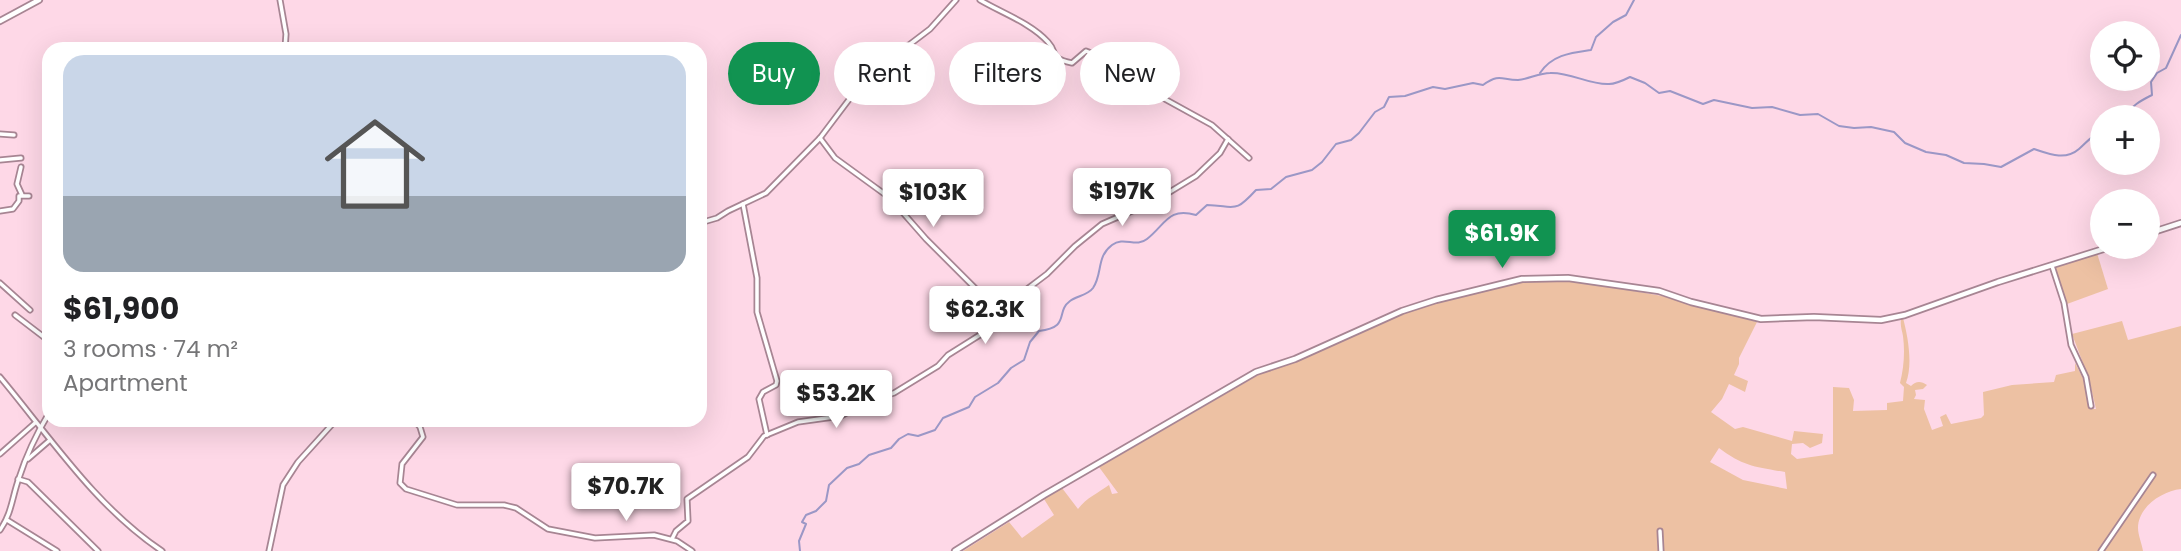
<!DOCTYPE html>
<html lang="en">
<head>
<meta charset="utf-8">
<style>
  :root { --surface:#fff; --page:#f2f2f2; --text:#202124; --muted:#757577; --line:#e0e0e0; --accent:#119351 }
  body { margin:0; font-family:Poppins,sans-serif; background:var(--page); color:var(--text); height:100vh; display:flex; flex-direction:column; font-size:26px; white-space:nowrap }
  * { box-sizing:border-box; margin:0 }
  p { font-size:23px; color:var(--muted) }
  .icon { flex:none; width:38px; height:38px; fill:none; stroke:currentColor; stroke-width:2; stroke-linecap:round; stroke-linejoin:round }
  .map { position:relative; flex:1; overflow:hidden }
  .sheet { position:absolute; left:42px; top:42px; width:665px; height:385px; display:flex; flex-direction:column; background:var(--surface); border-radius:21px; box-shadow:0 7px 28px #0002 }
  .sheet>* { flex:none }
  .banner { position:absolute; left:728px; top:42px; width:665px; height:63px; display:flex; gap:14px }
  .tools { position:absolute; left:2090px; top:21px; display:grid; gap:14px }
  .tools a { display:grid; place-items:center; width:70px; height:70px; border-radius:50%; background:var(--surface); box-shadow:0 7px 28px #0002; font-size:35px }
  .price { position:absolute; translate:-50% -60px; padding:0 16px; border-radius:7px; background:#fff; color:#222; font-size:23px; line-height:46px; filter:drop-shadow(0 2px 4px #0008) }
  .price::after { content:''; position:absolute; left:50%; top:42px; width:21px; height:16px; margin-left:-10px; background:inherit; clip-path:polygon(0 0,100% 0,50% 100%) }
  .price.selected { background:var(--accent); color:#fff }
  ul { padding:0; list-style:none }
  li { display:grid; align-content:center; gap:14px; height:371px; padding:0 21px }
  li+li { border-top:2px solid var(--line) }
  li span { display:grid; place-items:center; height:217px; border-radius:21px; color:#555 }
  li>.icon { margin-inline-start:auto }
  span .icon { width:126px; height:126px; fill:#fffc; stroke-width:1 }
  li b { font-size:30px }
  .pill { padding:0 24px; border-radius:32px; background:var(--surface); box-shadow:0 7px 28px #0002; font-size:24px; line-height:63px }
  .pill.selected { background:var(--accent); color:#fff }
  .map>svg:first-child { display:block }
  .green { fill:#edc1a3; fill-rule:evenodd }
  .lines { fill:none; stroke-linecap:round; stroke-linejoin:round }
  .stream { stroke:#9b97c6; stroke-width:2 }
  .minor-casing { stroke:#a78593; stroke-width:7 }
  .tertiary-casing { stroke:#a78593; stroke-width:8 }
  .minor { stroke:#fff; stroke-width:3.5 }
  .tertiary { stroke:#fff; stroke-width:4.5 }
</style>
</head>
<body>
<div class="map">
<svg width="2181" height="551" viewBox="0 0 2181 551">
  <rect width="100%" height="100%" fill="#fed8e7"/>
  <g class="green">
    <path d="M 2097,253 L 2108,289 L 2067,304 L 2055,268 Z"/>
    <path d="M 1553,280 L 1600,285 L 1662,296 L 1757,322 L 1739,358 L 1739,364 L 1734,375 L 1748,381 L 1745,392 L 1729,384 L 1722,399 L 1711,412 L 1735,429 L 1743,427 L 1792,441 L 1794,431 L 1823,434 L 1822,443 L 1810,448 L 1803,443 L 1792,444 L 1791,454 L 1797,459 L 1833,454 L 1833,387 L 1849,388 L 1854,400 L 1853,411 L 1887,410 L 1887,403 L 1903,401 L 1904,387 L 1900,383 C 1904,368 1905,351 1903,336 C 1902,330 1900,326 1901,319 L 1903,318 C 1908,337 1913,364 1906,383 L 1911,386 C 1916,381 1921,381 1927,385 L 1923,389 L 1915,390 L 1916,395 L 1914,399 L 1925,400 L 1924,409 L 1932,430 L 1943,426 L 1940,417 L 1946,414 L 1951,424 L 1981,418 L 1984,415 L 1983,392 L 2012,385 L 2054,382 L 2056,375 L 2075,371 L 2075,363 L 2084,380 L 2091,409 L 2096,409 L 2089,379 L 2072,334 L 2122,321 L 2128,340 L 2181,326 L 2181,489 C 2162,491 2138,507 2138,528 C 2138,535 2142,544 2143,551 L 1662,551 L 1661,529 L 1657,530 L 1658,551 L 963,551 L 1009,522 L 1022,538 L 1054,515 L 1044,499 L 1062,488 L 1078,509 C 1087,497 1097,494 1109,485 L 1112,494 L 1118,493 L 1099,467 L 1272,367 L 1384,319 L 1437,300 L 1504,284 ZM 1719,448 C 1743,466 1755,467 1785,472 L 1787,489 L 1743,480 L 1710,462 Z"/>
  </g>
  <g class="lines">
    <g class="stream">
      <path d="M 1540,73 C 1552,55 1570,53 1591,50 L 1596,37 L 1613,22 L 1626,15 L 1634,0"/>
      <path d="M 2126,117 C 2130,106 2142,100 2152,95 L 2151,82 L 2157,73 L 2166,68 L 2181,35"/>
      <path d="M 800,551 L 799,541 L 806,524 L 802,522 L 806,515 L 816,511 L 826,501 L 829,485 L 847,468 L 859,464 L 869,455 L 891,448 L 899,439 L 908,434 L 918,436 L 935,430 L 943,418 L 969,407 L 975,397 L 998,383 L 1011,368 L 1024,360 L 1030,342 L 1039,331 C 1071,327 1055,312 1070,301 C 1077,296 1088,295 1093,288 C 1103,273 1096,257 1112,245 C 1124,236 1136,248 1147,239 C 1166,224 1168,207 1196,215 L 1207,205 C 1236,206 1234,214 1256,190 L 1271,189 L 1286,177 L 1312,170 L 1322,162 L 1336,144 L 1351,140 L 1359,133 L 1375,112 L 1384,107 L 1389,97 L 1405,96 L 1433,87 L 1445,89 L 1473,83 L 1483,85 C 1500,73 1501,80 1518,80 C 1529,79 1539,73 1550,73 C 1571,72 1589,85 1609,84 C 1616,84 1624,80 1630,77 L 1645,83 L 1659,93 L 1670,91 L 1703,104 L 1714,100 L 1752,108 L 1772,107 L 1800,115 L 1818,114 L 1839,126 L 1854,128 L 1871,127 L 1894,132 L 1905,143 L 1926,152 L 1946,155 L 1964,163 L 1984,164 L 2001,167 L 2034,149 C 2049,154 2065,161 2079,149 C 2087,142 2091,136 2102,131"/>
    </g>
    <defs>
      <g id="minor">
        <path d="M 280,0 L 286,34 L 285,49"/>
        <path d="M 980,0 C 1002,13 1031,23 1048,42 C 1059,54 1048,58 1072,63 L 1086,51 L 1096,55 L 1143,87 L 1212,125 L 1249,158"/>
        <path d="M 0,134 L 14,135"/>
        <path d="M 820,138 L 835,158 L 890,198 L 926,239 L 999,312"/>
        <path d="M 0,160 L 21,158"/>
        <path d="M 21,167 L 17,184 L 22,195"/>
        <path d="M 743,204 L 757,278 L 757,312 L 777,381 L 776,385 L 763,392 L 759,399 L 767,435"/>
        <path d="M 0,211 L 13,209 L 19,201 L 19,196 L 29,196"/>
        <path d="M 700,223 L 717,218 L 728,211 L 766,193 L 820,138 L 857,89 L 876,70 L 930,29 L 956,0"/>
        <path d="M 2052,266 L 2064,303 L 2071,345 L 2086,377 L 2091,406"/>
        <path d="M 0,283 L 30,310"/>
        <path d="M 15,315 L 49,341"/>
        <path d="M 0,377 C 51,438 95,506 162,551"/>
        <path d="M 414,420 L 420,427 L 423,437 L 402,464 L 400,483 L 406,489 L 457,505 L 504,505 L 516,508 L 548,529 L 595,538 L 654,535 L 677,541 L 692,551"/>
        <path d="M 0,454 L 35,423"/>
        <path d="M 28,459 L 50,440"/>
        <path d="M 18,479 L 28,482 L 98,551"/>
        <path d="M 7,520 L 57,551"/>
        <path d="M 0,530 C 12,513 12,497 19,478 C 26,456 37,433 49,413"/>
        <path d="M 1660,531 L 1661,551"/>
        <path d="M 672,539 L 676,531 L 688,521 L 687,499 L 748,457 L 764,436 L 798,422 L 841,416 L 869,401 L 894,393 L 938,366 L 948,355 L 983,333 L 1010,302 L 1047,274 L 1075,246 L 1102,224 L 1155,201 L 1196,176 L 1220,153 L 1228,139"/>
        <path d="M 269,551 L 283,485 L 298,462 L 336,420"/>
        <path d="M 2101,551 L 2153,475"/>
      </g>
      <g id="tertiary">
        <path d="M 0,21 L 39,0"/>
        <path d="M 2147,234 L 2181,223"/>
        <path d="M 955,551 L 1044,495 L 1256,372 L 1295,359 L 1402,311 L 1436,300 L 1522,279 L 1568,278 L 1659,291 L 1691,302 L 1761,319 L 1814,317 L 1881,320 L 1905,315 L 1998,282 L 2110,247"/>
      </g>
    </defs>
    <use href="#minor" class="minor-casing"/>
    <use href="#tertiary" class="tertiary-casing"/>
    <use href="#minor" class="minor"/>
    <use href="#tertiary" class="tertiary"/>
  </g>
</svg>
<div class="tools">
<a><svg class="icon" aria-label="locate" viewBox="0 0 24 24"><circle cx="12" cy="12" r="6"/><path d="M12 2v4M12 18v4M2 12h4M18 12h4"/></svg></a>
<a>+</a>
<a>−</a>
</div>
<b class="price" style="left:1122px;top:228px">$197K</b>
<b class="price" style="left:933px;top:229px">$103K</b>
<b class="price selected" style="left:1502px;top:270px">$61.9K</b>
<b class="price" style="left:985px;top:346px">$62.3K</b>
<b class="price" style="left:836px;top:430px">$53.2K</b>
<b class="price" style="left:626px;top:523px">$70.7K</b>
<div class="banner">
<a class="pill selected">Buy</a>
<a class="pill">Rent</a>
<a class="pill">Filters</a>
<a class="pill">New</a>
</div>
<section class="sheet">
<ul>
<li><span style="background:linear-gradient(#c9d6e8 65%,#9aa5b1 0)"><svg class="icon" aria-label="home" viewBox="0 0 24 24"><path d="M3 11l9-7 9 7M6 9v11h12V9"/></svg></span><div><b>$61,900</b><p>3 rooms · 74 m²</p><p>Apartment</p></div></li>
</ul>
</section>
</div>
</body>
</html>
